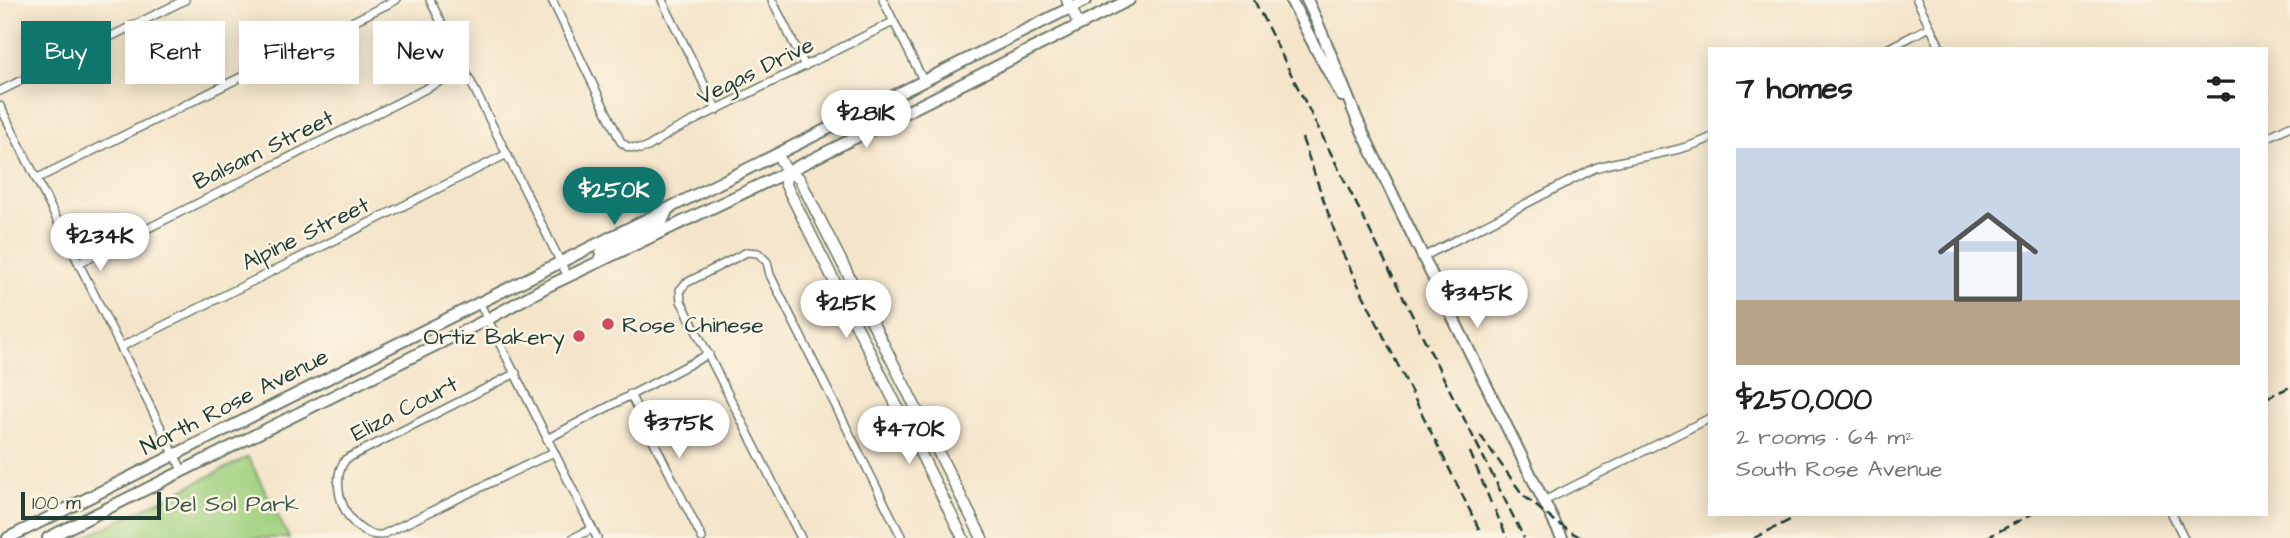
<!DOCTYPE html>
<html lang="en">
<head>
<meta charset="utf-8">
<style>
  :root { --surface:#fff; --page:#f6f6f6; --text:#202124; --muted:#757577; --line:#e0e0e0; --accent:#0f766e }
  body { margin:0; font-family:"Architects Daughter",sans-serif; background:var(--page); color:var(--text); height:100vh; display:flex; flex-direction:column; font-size:26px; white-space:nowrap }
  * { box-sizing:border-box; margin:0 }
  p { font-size:23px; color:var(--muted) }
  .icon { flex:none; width:38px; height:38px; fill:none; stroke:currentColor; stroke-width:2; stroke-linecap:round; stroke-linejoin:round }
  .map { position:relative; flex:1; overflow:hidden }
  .side { position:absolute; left:1708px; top:47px; width:560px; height:469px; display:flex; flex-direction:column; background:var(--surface); border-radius:0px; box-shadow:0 4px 18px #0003 }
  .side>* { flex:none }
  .banner { position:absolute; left:21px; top:21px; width:665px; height:63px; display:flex; gap:14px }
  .scale { position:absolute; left:21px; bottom:18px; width:140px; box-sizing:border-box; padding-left:7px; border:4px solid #1f3d34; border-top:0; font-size:19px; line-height:24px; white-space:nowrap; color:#1f3d34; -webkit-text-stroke:5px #fcf5e5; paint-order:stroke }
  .price { position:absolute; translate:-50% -60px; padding:0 16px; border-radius:24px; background:#fff; color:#222; font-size:23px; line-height:46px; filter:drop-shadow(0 2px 4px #0008) }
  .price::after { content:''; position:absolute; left:50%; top:42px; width:21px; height:16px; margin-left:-10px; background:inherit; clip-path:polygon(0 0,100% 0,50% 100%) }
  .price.on { background:var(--accent); color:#fff }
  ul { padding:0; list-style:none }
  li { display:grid; align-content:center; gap:14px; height:371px; padding:0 28px }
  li+li { border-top:2px solid var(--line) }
  li span { display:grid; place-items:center; height:217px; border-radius:0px; color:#555 }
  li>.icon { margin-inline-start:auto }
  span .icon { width:126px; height:126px; fill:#fffc; stroke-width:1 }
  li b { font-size:30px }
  h2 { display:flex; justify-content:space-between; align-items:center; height:84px; padding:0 28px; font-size:30px }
  .chip { padding:0 24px; border-radius:0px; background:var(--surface); box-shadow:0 4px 18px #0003; font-size:24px; line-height:63px }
  .chip.on { background:var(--accent); color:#fff }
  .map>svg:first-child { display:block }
  .green { fill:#9fd07e; stroke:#5f8659; stroke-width:2 }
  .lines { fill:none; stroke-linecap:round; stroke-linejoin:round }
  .minor-casing { stroke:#6a7868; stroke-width:10 }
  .tertiary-casing { stroke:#6a7868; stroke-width:13 }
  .secondary-casing { stroke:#6a7868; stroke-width:14 }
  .minor { stroke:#fff; stroke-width:7 }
  .tertiary { stroke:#fff; stroke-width:10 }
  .secondary { stroke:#fff; stroke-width:10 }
  .rail { stroke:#1f3d34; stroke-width:2.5; stroke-dasharray:10 5; stroke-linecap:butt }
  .poi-dot { fill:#d1495b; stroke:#fcf5e5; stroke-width:2.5 }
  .labels { text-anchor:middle; stroke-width:5; stroke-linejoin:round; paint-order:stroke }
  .street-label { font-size:23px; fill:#1f3d34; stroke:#fcf5e5 }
  .poi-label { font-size:23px; fill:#1f3d34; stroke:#fcf5e5; text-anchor:start }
  .park-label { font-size:23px; fill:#395a43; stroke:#fcf5e5 }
</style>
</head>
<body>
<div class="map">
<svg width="2290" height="538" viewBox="0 0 2290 538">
  <rect width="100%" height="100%" fill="#fcf5e5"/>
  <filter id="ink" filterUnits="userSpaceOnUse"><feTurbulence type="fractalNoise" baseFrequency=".0143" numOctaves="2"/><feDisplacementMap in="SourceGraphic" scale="14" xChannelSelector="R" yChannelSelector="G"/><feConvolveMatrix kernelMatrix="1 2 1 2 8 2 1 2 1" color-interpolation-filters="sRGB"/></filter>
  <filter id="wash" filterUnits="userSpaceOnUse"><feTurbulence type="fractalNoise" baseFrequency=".00686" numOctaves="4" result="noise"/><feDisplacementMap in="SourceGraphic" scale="28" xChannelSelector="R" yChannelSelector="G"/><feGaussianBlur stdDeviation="1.57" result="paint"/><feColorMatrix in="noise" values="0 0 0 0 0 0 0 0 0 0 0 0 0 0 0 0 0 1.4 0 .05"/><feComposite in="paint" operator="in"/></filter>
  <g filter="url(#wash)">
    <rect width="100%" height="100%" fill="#f4e5ca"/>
    <path class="green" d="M 248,457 L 289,538 L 84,538 Z"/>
  </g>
  <g filter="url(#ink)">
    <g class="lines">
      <defs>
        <g id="minor">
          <path d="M 430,0 L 568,277"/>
          <path d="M 552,0 L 621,142 L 628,147 L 640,149 L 648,147 L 671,132 L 893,22"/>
          <path d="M 662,0 L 717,110"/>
          <path d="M 772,0 L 805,66"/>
          <path d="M 883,0 L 923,80"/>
          <path d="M 1917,0 L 1941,49"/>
          <path d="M 1887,49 L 1930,27"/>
          <path d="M 0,91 L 185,0"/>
          <path d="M 0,106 L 182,470"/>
          <path d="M 2266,138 L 2290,126"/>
          <path d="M 36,179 L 396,0"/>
          <path d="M 1423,257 L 1595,168 C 1633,156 1674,155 1710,138"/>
          <path d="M 79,263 L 465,69"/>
          <path d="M 479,302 L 597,538"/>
          <path d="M 121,347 L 507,154"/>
          <path d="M 516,373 L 346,459 C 326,483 348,538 382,535 L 554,452"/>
          <path d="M 630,394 L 702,538"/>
          <path d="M 547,439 L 709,354"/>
          <path d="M 1544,501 L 1710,418"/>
          <path d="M 2172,514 L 2184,538"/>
          <path d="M 573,538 L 592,529"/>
          <path d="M 801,538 L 681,301 L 680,290 L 686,283 L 747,252 L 758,253 L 767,262 L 770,275 L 902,538"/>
        </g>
        <g id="tertiary">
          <path d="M 1067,0 L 1079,24"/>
          <path d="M 778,155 L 787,172"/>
          <path d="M 787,172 L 799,178 L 982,538"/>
          <path d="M 787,172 L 785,183 L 963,538"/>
        </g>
        <g id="secondary">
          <path d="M 1291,0 L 1316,49 L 1342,96"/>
          <path d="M 1307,0 C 1329,45 1344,92 1365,137 C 1429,271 1496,405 1562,538"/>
          <path d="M 599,262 L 602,251 L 662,222 L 667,211"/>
          <path d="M 8,538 L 1086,0"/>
          <path d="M 48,538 L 488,319 L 546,287 L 787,172 L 1129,0"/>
        </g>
      </defs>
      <use href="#minor" class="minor-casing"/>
      <use href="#tertiary" class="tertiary-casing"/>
      <use href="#secondary" class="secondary-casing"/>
      <use href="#minor" class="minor"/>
      <use href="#tertiary" class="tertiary"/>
      <use href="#secondary" class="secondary"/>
      <g class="rail">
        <path d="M 1254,0 L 1524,538"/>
        <path d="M 1302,138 L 1341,250 L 1481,533"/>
        <path d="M 2266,398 L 2290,387"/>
        <path d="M 1480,435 L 1523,495 L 1554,521 L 1581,538"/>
        <path d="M 1470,452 L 1491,503"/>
        <path d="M 1495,510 L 1507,538"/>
        <path d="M 1754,538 L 1802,514"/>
        <path d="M 1986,538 L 2032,514"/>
      </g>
    </g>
  </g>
  <g class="poi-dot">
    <circle cx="608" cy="324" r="7"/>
    <circle cx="579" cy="336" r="7"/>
  </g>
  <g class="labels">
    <g class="street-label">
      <text transform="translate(755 70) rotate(-26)" y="8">Vegas Drive</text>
      <text transform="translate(263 149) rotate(-26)" y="8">Balsam Street</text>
      <text transform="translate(305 233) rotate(-26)" y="8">Alpine Street</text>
      <text transform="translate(234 401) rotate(-27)" y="8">North Rose Avenue</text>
      <text transform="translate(404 408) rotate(-27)" y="8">Eliza Court</text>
    </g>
    <g class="poi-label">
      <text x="622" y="332">Rose Chinese</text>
      <text x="565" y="344" text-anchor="end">Ortiz Bakery</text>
    </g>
    <g class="park-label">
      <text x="232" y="511">Del Sol Park</text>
    </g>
  </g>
</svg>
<div class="scale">100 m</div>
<b class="price" style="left:866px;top:150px">$281K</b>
<b class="price on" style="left:614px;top:227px">$250K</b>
<b class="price" style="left:100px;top:273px">$234K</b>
<b class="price" style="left:1477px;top:330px">$345K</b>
<b class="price" style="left:846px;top:340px">$215K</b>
<b class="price" style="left:679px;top:460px">$375K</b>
<b class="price" style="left:909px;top:466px">$470K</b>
<div class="banner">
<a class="chip on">Buy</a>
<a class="chip">Rent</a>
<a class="chip">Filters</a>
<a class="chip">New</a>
</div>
<section class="side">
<h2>7 homes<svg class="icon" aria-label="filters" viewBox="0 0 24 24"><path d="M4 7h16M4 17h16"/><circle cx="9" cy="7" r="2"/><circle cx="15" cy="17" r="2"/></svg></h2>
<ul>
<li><span style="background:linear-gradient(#c9d6e8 70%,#b9a48a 0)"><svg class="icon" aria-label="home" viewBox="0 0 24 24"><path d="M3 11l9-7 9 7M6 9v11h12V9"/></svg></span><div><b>$250,000</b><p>2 rooms · 64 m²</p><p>South Rose Avenue</p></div></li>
</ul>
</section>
</div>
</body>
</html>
